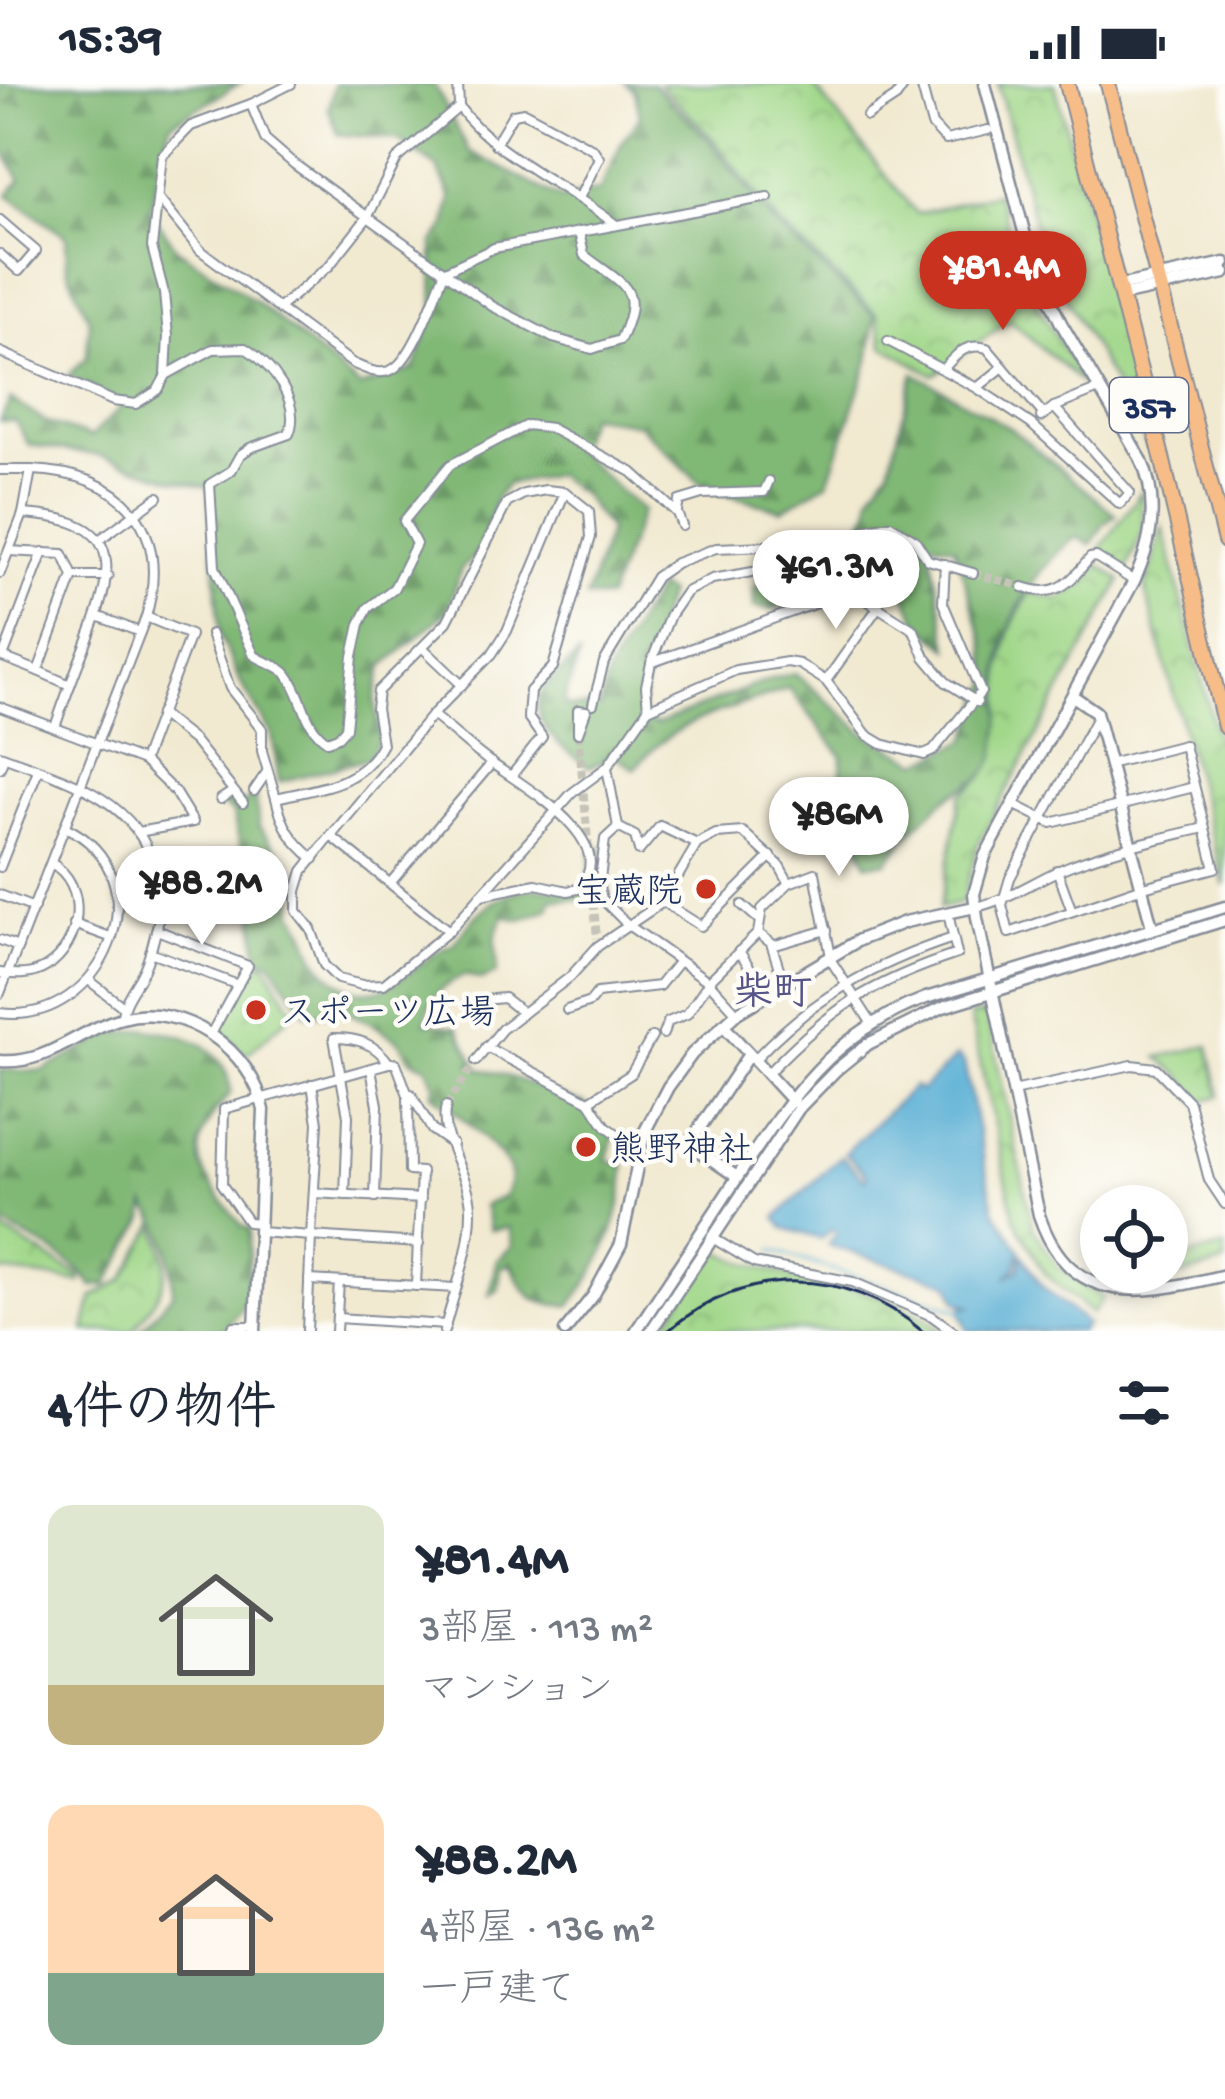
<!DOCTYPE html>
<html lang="ja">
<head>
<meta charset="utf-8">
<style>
  :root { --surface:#fff; --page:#f2f2f3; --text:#1f2937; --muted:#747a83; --accent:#c8321e }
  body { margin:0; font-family:"Gochi Hand","Klee One",sans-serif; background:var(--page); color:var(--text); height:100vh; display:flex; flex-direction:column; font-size:45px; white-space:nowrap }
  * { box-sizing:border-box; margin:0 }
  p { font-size:39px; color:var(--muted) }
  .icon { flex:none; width:66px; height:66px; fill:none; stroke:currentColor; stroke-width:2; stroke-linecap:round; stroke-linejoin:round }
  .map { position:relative; height:1247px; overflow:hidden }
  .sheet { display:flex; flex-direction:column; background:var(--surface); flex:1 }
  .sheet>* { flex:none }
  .fabs { position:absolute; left:1080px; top:1101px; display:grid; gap:24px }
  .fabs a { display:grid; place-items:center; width:108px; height:108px; border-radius:50%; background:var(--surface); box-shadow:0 6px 18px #0003; font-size:60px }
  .price { position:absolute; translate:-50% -102px; padding:0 27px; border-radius:42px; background:#fff; color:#222; font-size:39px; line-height:78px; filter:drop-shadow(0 3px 6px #0008) }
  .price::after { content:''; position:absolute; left:50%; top:72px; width:36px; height:27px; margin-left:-18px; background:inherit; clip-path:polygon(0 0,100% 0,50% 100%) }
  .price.selected { background:var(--accent); color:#fff }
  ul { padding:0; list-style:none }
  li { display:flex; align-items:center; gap:36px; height:300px; padding:0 48px }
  li span { display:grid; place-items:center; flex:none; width:336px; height:240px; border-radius:24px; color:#555 }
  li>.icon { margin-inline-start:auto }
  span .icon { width:144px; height:144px; fill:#fffc; stroke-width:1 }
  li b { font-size:51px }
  h2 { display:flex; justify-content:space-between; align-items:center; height:144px; padding:0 48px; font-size:51px }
  .status { display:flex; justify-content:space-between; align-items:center; height:84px; padding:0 60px; background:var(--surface); direction:ltr }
  .status svg { height:33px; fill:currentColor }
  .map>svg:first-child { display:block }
  .forest { fill:url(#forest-firs); stroke:#4e746a; stroke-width:3 }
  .park { fill:url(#park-crowns); stroke:#5e8374; stroke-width:3 }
  .water { fill:#57aed4; stroke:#396e99; stroke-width:3 }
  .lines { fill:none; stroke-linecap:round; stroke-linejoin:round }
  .stream { stroke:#57aed4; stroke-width:3 }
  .minor-tunnel { stroke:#c6c4b9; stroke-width:8; stroke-dasharray:8 4; stroke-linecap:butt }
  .minor-casing { stroke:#868c97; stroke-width:12 }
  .tertiary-casing { stroke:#868c97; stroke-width:15 }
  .trunk-casing { stroke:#868c97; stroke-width:18 }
  .minor { stroke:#fff; stroke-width:8 }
  .tertiary { stroke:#fff; stroke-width:10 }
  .trunk { stroke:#f7bd88; stroke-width:14 }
  .tram { stroke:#1b2f5e; stroke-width:3 }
  .poi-dot { fill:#c8321e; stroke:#fdfcf7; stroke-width:4.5 }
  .labels { text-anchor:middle; stroke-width:9; stroke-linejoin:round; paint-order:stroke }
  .shield { fill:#fdfcf7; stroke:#5f6c8c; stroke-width:3 }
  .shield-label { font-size:33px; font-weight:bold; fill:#1b2f5e }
  .poi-label { font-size:36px; fill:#1b2f5e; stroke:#fdfcf7; text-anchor:start }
  .neighbourhood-label { font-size:39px; font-weight:bold; fill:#555387; stroke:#fdfcf7 }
</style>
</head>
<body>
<div class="status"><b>15:39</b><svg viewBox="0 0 49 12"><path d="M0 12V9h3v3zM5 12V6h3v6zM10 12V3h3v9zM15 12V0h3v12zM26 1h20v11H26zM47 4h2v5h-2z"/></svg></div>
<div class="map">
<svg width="1225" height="1247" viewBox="0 0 1225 1247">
  <defs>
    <pattern id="forest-firs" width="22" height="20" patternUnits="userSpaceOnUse" patternTransform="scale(3)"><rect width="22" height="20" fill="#80b875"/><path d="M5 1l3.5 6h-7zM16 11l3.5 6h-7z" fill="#689663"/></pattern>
    <pattern id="park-crowns" width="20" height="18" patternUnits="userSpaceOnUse" patternTransform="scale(3)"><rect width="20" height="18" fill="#a0d789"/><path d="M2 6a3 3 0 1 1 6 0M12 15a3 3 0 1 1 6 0" fill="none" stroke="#89b979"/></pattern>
  </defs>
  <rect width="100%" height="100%" fill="#fdfcf7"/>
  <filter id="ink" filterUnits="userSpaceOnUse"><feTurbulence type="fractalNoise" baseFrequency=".00833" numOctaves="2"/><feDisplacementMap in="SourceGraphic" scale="24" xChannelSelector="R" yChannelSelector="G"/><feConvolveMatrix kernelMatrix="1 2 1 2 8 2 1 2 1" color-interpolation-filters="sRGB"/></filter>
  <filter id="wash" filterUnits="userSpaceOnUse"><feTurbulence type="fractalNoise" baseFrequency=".004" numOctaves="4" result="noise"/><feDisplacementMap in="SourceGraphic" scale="48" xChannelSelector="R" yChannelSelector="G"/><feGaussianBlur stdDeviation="2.7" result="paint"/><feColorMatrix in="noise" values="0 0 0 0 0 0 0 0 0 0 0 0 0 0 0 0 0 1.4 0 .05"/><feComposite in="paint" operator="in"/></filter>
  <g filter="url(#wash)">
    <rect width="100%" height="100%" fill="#f1e9d0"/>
    <g class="forest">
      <path d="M 0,0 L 239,0 L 170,40 L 150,126 L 176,164 L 255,217 L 360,303 L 414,285 L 434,229 L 433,160 L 446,142 L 451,114 L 438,84 L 398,55 L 338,50 L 329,25 L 334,0 L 434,0 L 469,67 L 561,115 L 600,106 L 622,58 L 640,32 L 635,7 L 626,0 L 653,0 L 710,57 L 775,140 L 875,232 L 869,277 L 828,398 L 782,426 L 705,404 L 638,340 L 589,331 L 575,366 L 642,427 L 608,514 L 586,514 L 609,446 L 582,411 L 556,391 L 507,400 L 496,414 L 480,467 L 461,485 L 447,528 L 383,582 L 375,616 L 380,655 L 368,675 L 279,698 L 272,651 L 239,596 L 220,551 L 209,403 L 172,395 L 102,372 L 29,361 L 15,337 L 0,337 L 11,315 L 47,339 L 91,353 L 124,320 L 68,292 L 87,273 L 89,235 L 67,184 L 66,152 L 8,111 L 21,96 L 0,61 Z"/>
      <path d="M 914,289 L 1011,345 L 1116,431 L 1104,440 L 1091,461 L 1076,453 C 1037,483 1004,535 1000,586 C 998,615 1006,651 993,678 C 981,701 960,702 943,717 C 922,736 903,754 887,778 L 867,780 L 857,754 L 826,750 L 841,703 L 842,672 L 789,604 C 729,628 676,631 635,685 L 616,672 L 589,683 C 566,668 522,636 544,605 C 554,592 569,581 580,570 L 564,616 L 566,623 L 600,623 L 609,586 L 657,504 L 668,510 L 648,570 L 642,632 L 655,641 L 771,595 L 795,589 L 867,651 L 920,678 L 967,656 L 990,598 L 984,557 L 954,462 L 929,458 L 949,564 L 918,538 L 905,509 L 864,487 L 774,526 L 754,523 L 754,503 L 843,473 L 869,427 L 871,410 L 889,385 Z"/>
      <path d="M 255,709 L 259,743 L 287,778 L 294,797 L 293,827 C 306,843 308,860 318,877 C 324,889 334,896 346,902 C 387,925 418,871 454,861 C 470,834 495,810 527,805 C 563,799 593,829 591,768 L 601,763 L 599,807 L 586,815 L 552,815 L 549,825 L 519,836 L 504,832 C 486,866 502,863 496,890 L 480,896 L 466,891 C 440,901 431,912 425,938 L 457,944 L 479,985 C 517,992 548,1009 585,1020 L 599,1042 L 614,1052 L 607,1077 L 625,1082 C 623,1134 603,1181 571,1221 C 534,1223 526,1212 510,1180 L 501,1183 L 498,1206 L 490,1211 L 496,1178 L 512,1162 L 509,1144 L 490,1146 L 484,1121 L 504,1113 C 508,1105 512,1094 509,1085 C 502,1067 449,1022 432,1010 L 435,1000 L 426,982 L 412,976 L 398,956 L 368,937 L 346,928 L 307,930 L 270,877 L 258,874 L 253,819 L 265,808 L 265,794 C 241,781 238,753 233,728 L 221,720 L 231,714 L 243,721 Z"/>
      <path d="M 146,945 C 186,950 225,960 231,1008 C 177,1070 200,1088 243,1143 L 250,1144 L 247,1216 L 224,1247 L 140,1247 L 173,1209 C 172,1173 167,1149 146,1120 L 145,1135 L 107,1201 L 92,1202 C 79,1183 52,1166 31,1155 C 17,1147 8,1147 0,1133 L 0,986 L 42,987 L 111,950 Z"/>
    </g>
    <g class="park">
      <path d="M 659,0 L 812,0 L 917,130 L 996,109 L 1031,209 L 1085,302 L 1010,236 L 934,291 L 883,262 L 877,230 L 778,138 L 713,55 Z"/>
      <path d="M 998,0 L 1055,0 L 1149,364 L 1049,183 L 1038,153 Z"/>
      <path d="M 1141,408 L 1143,446 L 1127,485 L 1099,467 Z"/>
      <path d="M 1163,443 L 1225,686 L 1225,802 L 1145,505 Z"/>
      <path d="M 1099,481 L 1121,496 L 978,760 L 962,819 L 940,824 L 961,711 L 983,693 L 995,674 L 1001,630 L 1001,585 L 1009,548 L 1029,509 L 1059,515 L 1080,502 Z"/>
      <path d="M 265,879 L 294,928 L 246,971 L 220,945 L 253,881 Z"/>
      <path d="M 987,929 L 1033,1143 L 1058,1183 L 1103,1214 L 1092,1230 L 1046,1191 L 1015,1136 L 970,932 Z"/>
      <path d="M 1209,962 L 1220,1012 L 1198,1018 L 1182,993 L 1158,973 Z"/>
      <path d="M 0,1140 L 6,1148 L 79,1192 L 80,1198 L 0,1187 Z"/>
      <path d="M 155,1141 C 176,1193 164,1203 133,1247 L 85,1247 L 93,1213 L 123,1196 Z"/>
      <path d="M 1225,1163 L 1225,1179 C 1185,1191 1147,1205 1105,1194 L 1129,1188 L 1167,1188 L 1167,1178 Z"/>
      <path d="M 719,1167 C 789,1205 876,1191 943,1247 L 662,1247 L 711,1170 Z"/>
    </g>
    <path class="water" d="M 957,972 L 964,979 L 994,1125 L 1020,1166 L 1016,1183 L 1005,1194 L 1020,1185 L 1022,1170 L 1043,1203 L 1087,1240 L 1081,1247 L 968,1247 L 961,1229 L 963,1222 L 973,1223 L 957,1217 L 950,1199 L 828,1161 L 837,1149 L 833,1145 L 821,1155 L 784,1144 L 776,1134 L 841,1072 L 864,1095 L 867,1091 L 845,1069 L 914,1002 L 920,1007 Z"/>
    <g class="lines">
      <path class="stream" d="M 772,1166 L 965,1228"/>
    </g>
  </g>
  <g filter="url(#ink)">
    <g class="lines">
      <g class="minor-tunnel">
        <path d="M 973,489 L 1023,503"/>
        <path d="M 578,649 L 589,767"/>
        <path d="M 590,782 L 597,854"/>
        <path d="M 446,1022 L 476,977"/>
      </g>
      <defs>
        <g id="minor">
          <path d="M 458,0 L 459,22"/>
          <path d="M 921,0 L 932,41 L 946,56 L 988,46"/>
          <path d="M 251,20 L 265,55 L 294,80 L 492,222 L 553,254 L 592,265 L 620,256 C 645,203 624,202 584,171 L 579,148"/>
          <path d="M 867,32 L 896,13 L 905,0"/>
          <path d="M 495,60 L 513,30 L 524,28 L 593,65 L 599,74 L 580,112"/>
          <path d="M 158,114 L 200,166 L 352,279 C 364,284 376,291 389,287 C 412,280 435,210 445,187 L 494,164 L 768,113"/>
          <path d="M 0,136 L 36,167 L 19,187 L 0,170"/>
          <path d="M 279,224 L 329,182 L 367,134 L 397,75 L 459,23 C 494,71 567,102 616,141"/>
          <path d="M 888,257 L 977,304 L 1031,340 L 1120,420 L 1130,409 L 1054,323"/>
          <path d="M 0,268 L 113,317 L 136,320 L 158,306 L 166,291 L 168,252 L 164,209 L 152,163 L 162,72 L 191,42 L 251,20 L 291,0"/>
          <path d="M 943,285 C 957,270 966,258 987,264 L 1044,331"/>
          <path d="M 166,291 L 213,265 L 245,264 C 271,280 302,318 289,350 L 250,364 L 240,371 L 231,387 L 210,400 L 215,483 L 254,571 C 264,579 280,581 287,590 C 304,611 303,642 327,657 L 338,653 L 346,644 L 353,572 L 360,540 L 368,524 L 394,504 L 416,460 L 404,437 L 450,381 L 527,341 L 550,344 L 632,388 L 677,429 L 682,442"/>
          <path d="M 977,304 L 1003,283"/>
          <path d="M 1041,333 L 1054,323 L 1099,305"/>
          <path d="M 0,386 L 31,386 L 23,430 L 0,489"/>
          <path d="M 677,427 L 679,417 L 702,410 L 764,408 L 769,397"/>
          <path d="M 23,430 C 121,436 118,477 88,555 C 76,585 65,614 55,643"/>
          <path d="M 99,456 L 158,413"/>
          <path d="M 73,492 L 108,492"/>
          <path d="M 1023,503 C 1057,515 1069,499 1090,474 L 1096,473 L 1134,497"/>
          <path d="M 97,532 L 140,548"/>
          <path d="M 211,550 L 230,604 L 262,645 L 262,667 L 276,714"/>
          <path d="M 423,564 L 462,601"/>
          <path d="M 0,572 L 38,587 L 73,492 L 63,470 L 9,467"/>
          <path d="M 3,573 L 43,468"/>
          <path d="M 653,578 L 836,512 L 857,510 L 914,546 L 925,573 L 946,598 L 977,618"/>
          <path d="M 38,587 L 70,601"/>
          <path d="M 826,597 L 879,522"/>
          <path d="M 593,620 L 604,578 L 656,493 L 676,479 L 716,464 L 767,462 L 768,484"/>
          <path d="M 0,623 L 143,677"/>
          <path d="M 648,625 L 646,602 L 651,579 L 670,531 L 686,508 L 712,495 L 816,477 L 868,445 L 890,441 L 915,456 L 928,476 L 973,489"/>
          <path d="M 578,626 L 586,627 L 578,649 Z"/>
          <path d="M 160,630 L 194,657 L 243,719"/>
          <path d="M 432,631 C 452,646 470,664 490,678 C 523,702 624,758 578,805 L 568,807 L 536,800 L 481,811"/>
          <path d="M 1096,635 L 1010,794 L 1002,821 L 1009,849 L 1140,804 L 1215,784 L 1184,661 L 1109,680"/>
          <path d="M 0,671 C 61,694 134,712 154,782 C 160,803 162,826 156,847 C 153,859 150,872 145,883 C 138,901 122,916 122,934"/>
          <path d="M 0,684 L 4,673"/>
          <path d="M 607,684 L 618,743 L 605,755 L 599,803 L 602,815 L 628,841 L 708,897 L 737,929"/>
          <path d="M 254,707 L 267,688"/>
          <path d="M 221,715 L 232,708"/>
          <path d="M 1013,720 L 1051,739 L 1194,703"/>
          <path d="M 618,743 L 635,752 L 639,767 L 660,742 L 697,760"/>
          <path d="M 138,748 L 193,738 L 174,707 L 143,677 L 190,551 L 146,533"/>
          <path d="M 331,752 L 449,847 L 572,709 L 607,683 L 648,625 L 736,586 L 787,578 L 799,580 L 826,597 L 867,651 L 882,660 L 924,671 L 933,667 L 981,608 L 943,519 L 945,480"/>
          <path d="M 314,775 C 292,757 282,742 276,714 C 317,704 361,702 382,660 L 376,625 L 378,607 L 447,538 L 507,419 L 524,410 L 546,406 L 565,408 L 589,427 L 591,453 L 553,583 L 530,607 L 528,633 L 542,653 L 512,691"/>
          <path d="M 0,783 L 38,686"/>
          <path d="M 1057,786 L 1072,827"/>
          <path d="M 392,797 L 492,679"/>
          <path d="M 118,809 L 159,803"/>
          <path d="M 0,811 L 34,824"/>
          <path d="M 663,818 L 701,842 L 771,772"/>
          <path d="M 742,821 L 758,835"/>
          <path d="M 976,823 C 1011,815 1036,795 1069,782 C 1112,765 1159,755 1204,744"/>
          <path d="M 74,840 L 110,853"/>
          <path d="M 157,846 L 248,882 L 211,950"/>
          <path d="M 449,847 L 384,900 L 362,901 L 338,895 L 324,881 L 311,845 L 297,827 L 297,807 L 303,787 L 331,752 L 432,631 L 492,570 L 507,547 L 565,408"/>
          <path d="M 758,849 L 771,859 L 784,900"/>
          <path d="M 0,856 L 18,863"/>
          <path d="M 772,862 L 827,846"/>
          <path d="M 739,867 L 768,911"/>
          <path d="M 150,868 L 238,901"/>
          <path d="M 0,889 C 16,891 32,892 46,883 C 83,860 89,800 51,779"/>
          <path d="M 90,897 L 122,922"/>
          <path d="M 0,909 L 146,533 C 172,442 121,389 31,386"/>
          <path d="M 472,917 L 504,914 L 523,929"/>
          <path d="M 567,926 L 590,918 L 597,909 L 659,902 L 679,877"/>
          <path d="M 0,929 C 104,943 167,791 65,743"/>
          <path d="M 663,950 L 668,938 L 687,930 L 710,896 L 758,849 L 762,825 L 789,799 L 815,789 L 832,878 L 872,940"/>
          <path d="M 486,963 L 589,1017 L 606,1042 L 617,1050 L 642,1055"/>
          <path d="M 754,976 C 811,915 874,880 953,854"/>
          <path d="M 476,977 L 502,945 L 570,893 L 598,862 L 663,818 L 697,760 L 716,750 L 743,748 L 779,781 L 789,799"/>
          <path d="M 371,985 L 378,1021 L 375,1113"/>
          <path d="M 767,990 C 829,925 872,898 957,870 L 948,829"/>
          <path d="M 1013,1007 L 1132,981 L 1156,984 L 1189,1018 L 1209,1096 L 1225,1120"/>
          <path d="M 408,1011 L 409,1087 L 421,1088 L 416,1202"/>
          <path d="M 589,1017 L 631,990 L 652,953"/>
          <path d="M 314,1109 L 421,1115"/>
          <path d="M 345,1111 L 348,1032 L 334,954 C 357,954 375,959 389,979 L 396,979 L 408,1011 L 411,1010 L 432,1046 L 452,1060"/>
          <path d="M 259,1139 L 248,1138 L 222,1101 L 224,1025 L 389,979"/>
          <path d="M 260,1148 L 311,1152 L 318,1039 L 312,1000"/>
          <path d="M 711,1153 L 754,1179 L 853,1198 L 932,1232 L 953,1247"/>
          <path d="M 309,1196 L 456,1204"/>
          <path d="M 337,1234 L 446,1241"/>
          <path d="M 231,1247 L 234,1242 L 255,1242"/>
          <path d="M 307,1247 L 311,1152 L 419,1159"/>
          <path d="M 336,1247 L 339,1198"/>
          <path d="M 444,1247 C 454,1208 472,1164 471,1124 C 470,1090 437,1053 446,1022"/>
        </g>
        <g id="tertiary">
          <path d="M 985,0 L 1032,178 L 1061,239 L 1141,375 C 1159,416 1153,457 1134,497 L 985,772 L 974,810 L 977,834 L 1039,1131 C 1071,1227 1147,1210 1225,1191"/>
          <path d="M 1118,202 L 1225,179"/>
          <path d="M 1121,212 L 1225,189"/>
          <path d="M 1073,612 L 1096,628 L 1152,843"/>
          <path d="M 723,941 L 793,1018"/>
          <path d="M 0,977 C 49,981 77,946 122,934 C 183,917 252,966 264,1026 L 255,1247"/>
          <path d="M 737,1093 L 689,1060 L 749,970"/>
          <path d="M 565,1247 L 593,1212 L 621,1160 L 644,1049 L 668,1003 L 692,970 L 737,929 L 859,856 L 905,838 L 975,823"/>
          <path d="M 636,1247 C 670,1196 703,1145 737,1094 C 790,1014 833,948 926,914 L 1225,823"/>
          <path d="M 651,1247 L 799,1024 L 836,986 L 868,960 L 943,923 L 1225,836"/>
        </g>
        <g id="trunk">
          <path d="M 1067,0 L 1162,373 L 1225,643"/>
          <path d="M 1108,0 L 1225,457"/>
        </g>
      </defs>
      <use href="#minor" class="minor-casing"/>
      <use href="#tertiary" class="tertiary-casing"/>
      <use href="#trunk" class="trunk-casing"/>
      <use href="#minor" class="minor"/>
      <use href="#tertiary" class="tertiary"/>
      <use href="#trunk" class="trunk"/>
      <path class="tram" d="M 668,1247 C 743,1181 847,1182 922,1247"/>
    </g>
  </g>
  <g class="poi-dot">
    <circle cx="706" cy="805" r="12"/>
    <circle cx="256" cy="926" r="12"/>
    <circle cx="586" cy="1063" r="12"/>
  </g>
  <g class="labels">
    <rect class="shield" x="1110" y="294" width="78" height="54" rx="9"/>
    <g class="shield-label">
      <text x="1149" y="333">357</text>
    </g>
    <g class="poi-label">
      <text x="682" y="818" text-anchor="end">宝蔵院</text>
      <text x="280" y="939">スポーツ広場</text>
      <text x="610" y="1076">熊野神社</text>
    </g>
    <g class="neighbourhood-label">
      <text x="773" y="919">柴町</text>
    </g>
  </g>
</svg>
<div class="fabs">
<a><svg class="icon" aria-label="locate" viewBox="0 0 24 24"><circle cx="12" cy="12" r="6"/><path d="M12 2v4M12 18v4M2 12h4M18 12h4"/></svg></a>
</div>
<b class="price selected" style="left:1003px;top:249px">¥81.4M</b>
<b class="price" style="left:836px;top:548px">¥61.3M</b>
<b class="price" style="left:839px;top:795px">¥86M</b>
<b class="price" style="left:202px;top:864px">¥88.2M</b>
</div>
<section class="sheet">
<h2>4件の物件<svg class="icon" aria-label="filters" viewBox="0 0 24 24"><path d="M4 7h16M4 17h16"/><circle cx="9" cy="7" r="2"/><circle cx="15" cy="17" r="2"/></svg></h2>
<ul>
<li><span style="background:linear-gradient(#dfe7d0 75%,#c2b280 0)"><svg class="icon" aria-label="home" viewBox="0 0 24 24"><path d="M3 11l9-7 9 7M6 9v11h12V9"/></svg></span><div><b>¥81.4M</b><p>3部屋 · 113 m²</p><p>マンション</p></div></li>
<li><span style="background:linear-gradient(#ffd9b3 70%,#7fa58c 0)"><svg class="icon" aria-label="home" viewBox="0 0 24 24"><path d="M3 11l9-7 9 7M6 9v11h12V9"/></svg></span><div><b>¥88.2M</b><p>4部屋 · 136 m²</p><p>一戸建て</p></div></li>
</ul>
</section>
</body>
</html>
